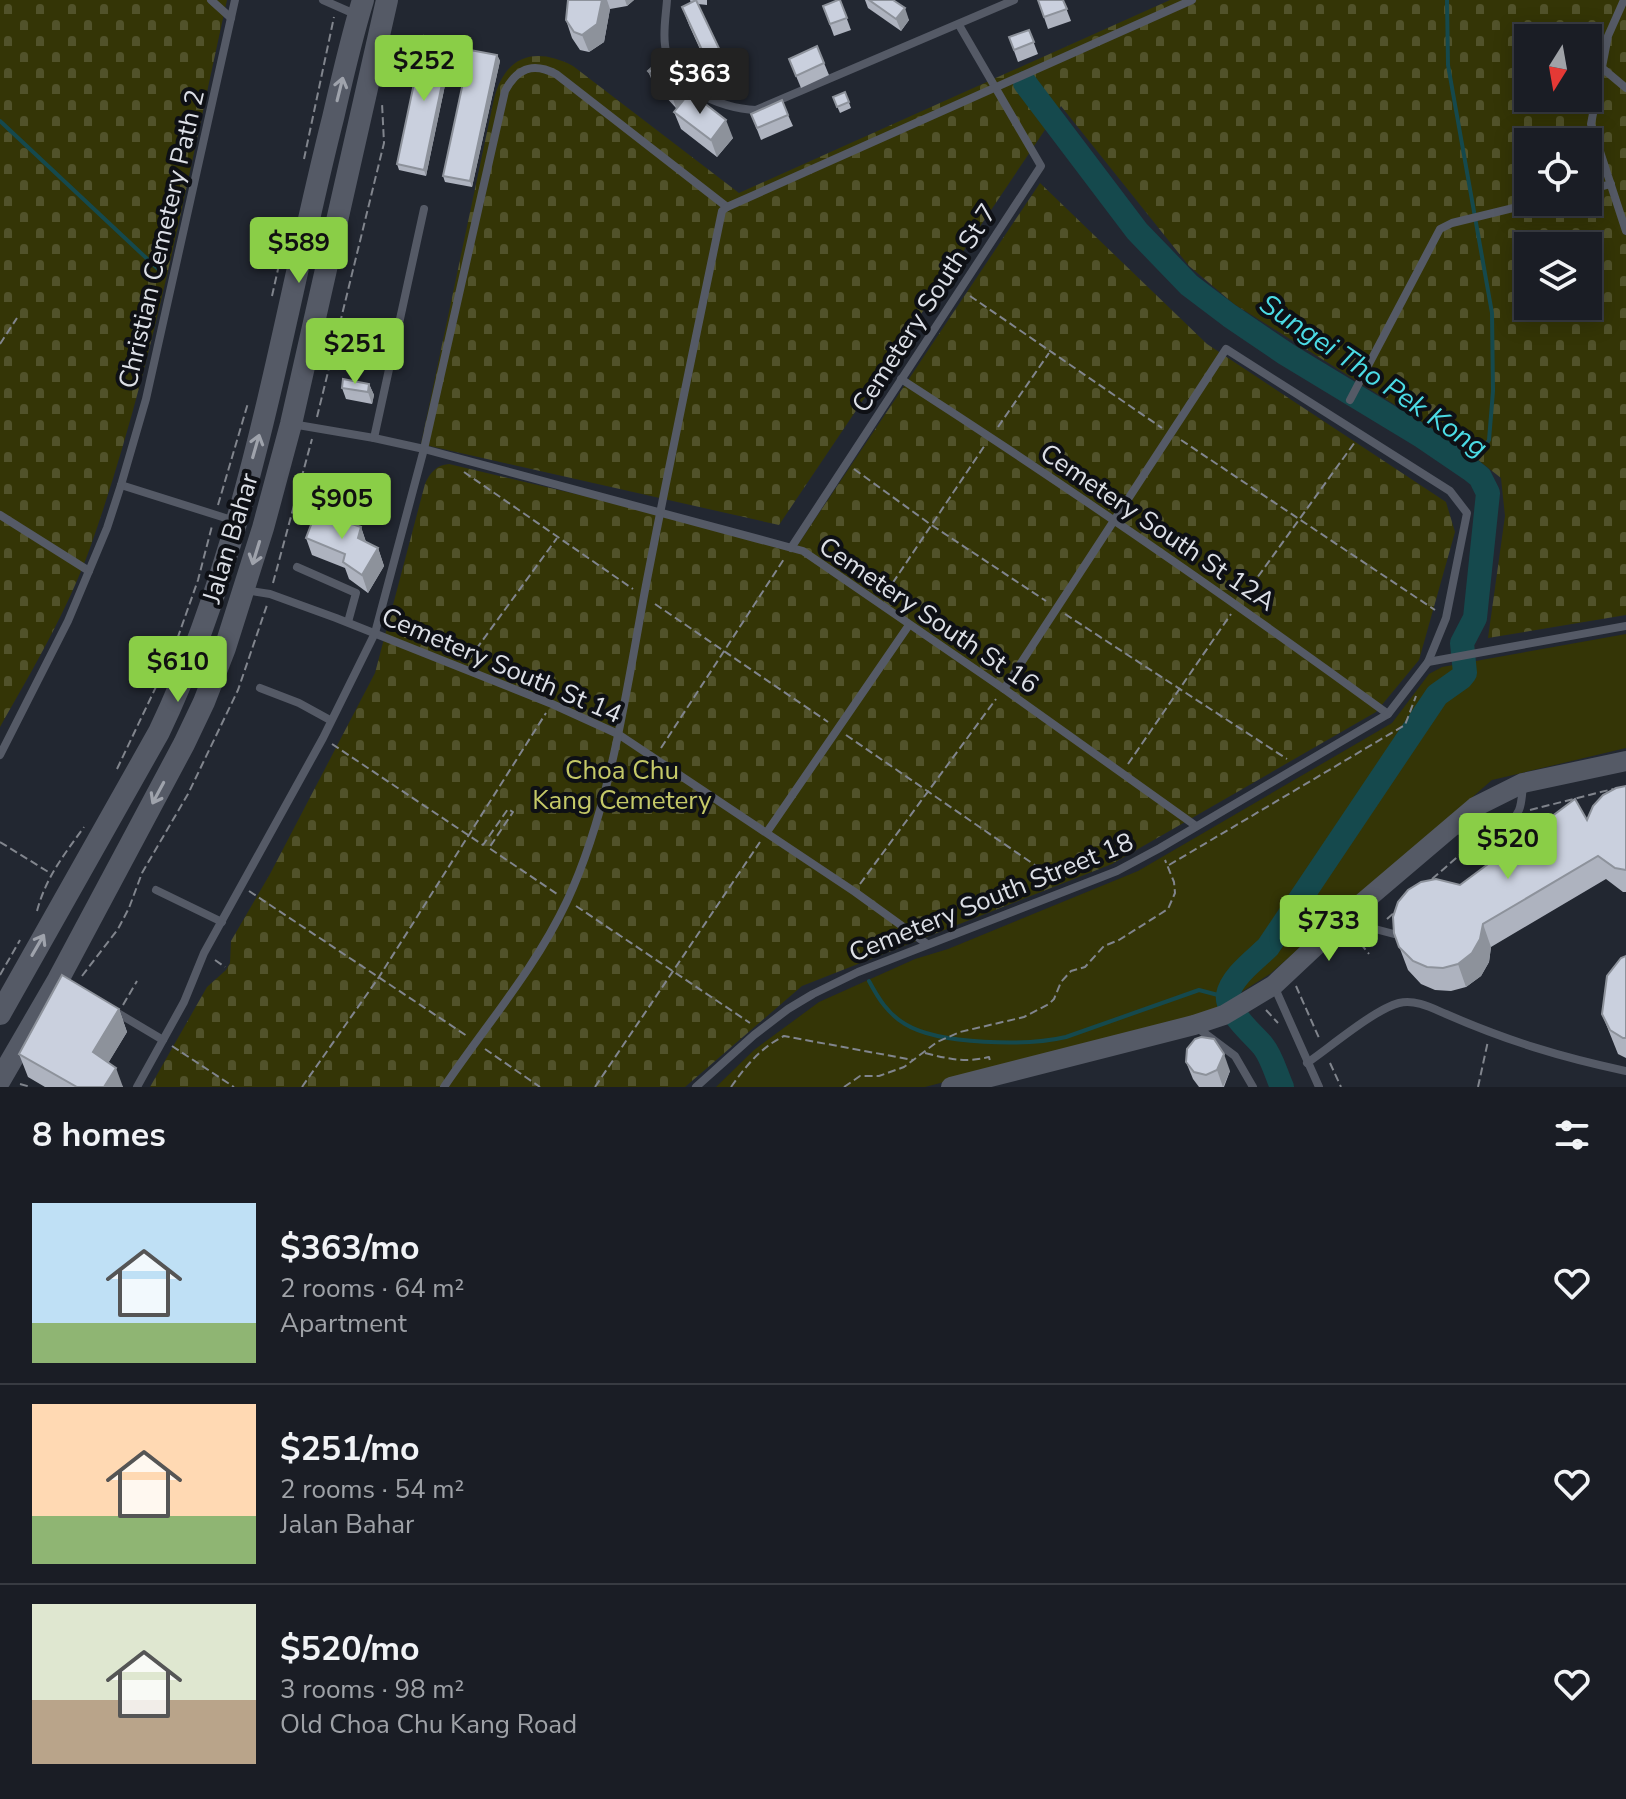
<!DOCTYPE html>
<html lang="en">
<head>
<meta charset="utf-8">
<style>
  :root { --surface:#1a1d25; --page:#23262d; --text:#f1f3f6; --muted:#9fa2a7; --line:#383b42; --accent:#8ace47 }
  body { margin:0; font-family:"Nunito Sans",sans-serif; background:var(--page); color:var(--text); height:100vh; display:flex; flex-direction:column; font-size:30px; white-space:nowrap }
  * { box-sizing:border-box; margin:0 }
  p { font-size:26px; color:var(--muted) }
  .icon { flex:none; width:44px; height:44px; fill:none; stroke:currentColor; stroke-width:2; stroke-linecap:round; stroke-linejoin:round }
  .map { position:relative; height:1087px; overflow:hidden }
  .drawer { display:flex; flex-direction:column; background:var(--surface); flex:1 }
  .drawer>* { flex:none }
  .needle { width:52px; rotate:191deg }
  .tools { position:absolute; left:1514px; top:24px; display:grid; gap:16px }
  .tools a { display:grid; place-items:center; width:88px; height:88px; border-radius:0px; background:var(--surface); box-shadow:0 4px 20px #0003,0 0 0 2px var(--line); font-size:40px }
  .price { position:absolute; translate:-50% -68px; padding:0 18px; border-radius:8px; background:var(--accent); color:#111; font-size:26px; line-height:52px; filter:drop-shadow(0 2px 4px #0008) }
  .price::after { content:''; position:absolute; left:50%; top:48px; width:24px; height:18px; margin-left:-12px; background:inherit; clip-path:polygon(0 0,100% 0,50% 100%) }
  .price.on { background:#222; color:#fff }
  ul { padding:0; list-style:none }
  li { display:flex; align-items:center; gap:24px; height:200px; padding:0 32px }
  li+li { border-top:2px solid var(--line) }
  li span { display:grid; place-items:center; flex:none; width:224px; height:160px; border-radius:0px; color:#555 }
  li>.icon { margin-inline-start:auto }
  span .icon { width:96px; height:96px; fill:#fffc; stroke-width:1 }
  li b { font-size:34px }
  h2 { display:flex; justify-content:space-between; align-items:center; height:96px; padding:0 32px; font-size:34px }
  .map>svg:first-child { display:block }
  .cemetery { fill:url(#cemetery-stones); fill-rule:evenodd }
  .green { fill:#343506 }
  .lines { fill:none; stroke-linecap:round; stroke-linejoin:round }
  .stream { stroke:#15494d; stroke-width:4 }
  .river { stroke:#15494d; stroke-width:24 }
  .path { stroke:#81858d; stroke-width:2; stroke-dasharray:8 4; stroke-linecap:butt }
  .service { stroke:#555a66; stroke-width:8 }
  .tertiary { stroke:#555a66; stroke-width:20 }
  .secondary { stroke:#555a66; stroke-width:22 }
  .wall { fill:#aeb3bf }
  .shaded-wall { fill:#8d929b }
  .building { fill:#cad0de; stroke:#8d929b; stroke-width:2 }
  .oneway { stroke:#9fa3ac }
  .labels { text-anchor:middle; stroke-width:8; stroke-linejoin:round; paint-order:stroke }
  .street-label { font-size:26px; fill:#dcdfe6; stroke:#0e1015 }
  .park-label { font-size:26px; fill:#c5c968; stroke:#0e1015 }
  .water-label { font-size:28px; font-style:italic; fill:#4bdbe5; stroke:#0e1015 }
</style>
</head>
<body>
<div class="map">
<svg width="1626" height="1087" viewBox="0 0 1626 1087">
  <defs>
    <pattern id="cemetery-stones" width="16" height="16" patternUnits="userSpaceOnUse" patternTransform="scale(2)"><rect width="16" height="16" fill="#343506"/><path d="M2 7V4a2 2 0 0 1 4 0v3zM10 15v-3a2 2 0 0 1 4 0v3z" fill="#51522a"/></pattern>
  </defs>
  <rect width="100%" height="100%" fill="#222731"/>
  <g class="cemetery">
    <path d="M 0,0 L 227,0 C 186,184 153,370 90,548 C 67,611 33,669 0,727 Z"/>
    <path d="M 1170,0 L 1626,0 L 1626,615 L 1488,638 L 1505,516 L 1501,478 L 1459,445 L 1234,304 L 1189,266 L 1061,106 L 779,525 L 421,444 L 494,99 C 505,56 534,46 573,66 L 739,193 ZM 1528,38 L 1588,38 L 1588,98 L 1528,98 ZM 1528,142 L 1588,142 L 1588,202 L 1528,202 ZM 1528,246 L 1588,246 L 1588,306 L 1528,306 Z"/>
    <path d="M 1040,183 L 1207,344 L 1446,502 L 1455,532 L 1419,660 L 1376,712 L 1112,864 L 802,986 L 685,1087 L 150,1087 L 207,987 L 226,970 L 230,963 L 231,941 L 270,874 L 375,673 L 425,484 C 430,472 437,465 449,464 L 635,508 L 793,552 Z"/>
  </g>
  <path class="green" d="M 1626,634 L 1626,748 L 1492,780 L 1270,974 L 1216,1008 L 1185,1019 L 925,1087 L 716,1087 L 754,1050 L 819,1002 L 915,959 L 948,949 L 1138,871 L 1392,723 L 1429,674 L 1442,667 Z"/>
  <g class="lines">
    <g class="stream">
      <path d="M 1447,0 L 1448,65 L 1492,313 L 1493,391 L 1489,440 L 1470,469"/>
      <path d="M 0,121 L 158,269"/>
      <path d="M 869,981 C 878,998 888,1014 905,1024 C 939,1045 1028,1046 1066,1037 L 1199,990 L 1218,995 L 1228,1001"/>
    </g>
    <path class="river" d="M 1025,83 L 1137,231 L 1189,285 L 1230,316 L 1286,354 L 1423,437 L 1470,469 L 1480,477 L 1488,493 L 1475,618 L 1462,643 L 1465,673 L 1461,678 L 1437,695 L 1268,947 C 1256,959 1231,977 1228,995 C 1225,1011 1254,1035 1263,1046 C 1272,1057 1276,1074 1282,1087"/>
    <g class="path">
      <path d="M 304,159 L 334,17"/>
      <path d="M 272,296 L 283,247"/>
      <path d="M 970,296 L 1162,428"/>
      <path d="M 0,344 L 17,318"/>
      <path d="M 317,417 L 384,143 L 382,103"/>
      <path d="M 998,427 L 1049,353"/>
      <path d="M 1181,440 L 1435,610"/>
      <path d="M 854,469 L 930,524 L 1046,601"/>
      <path d="M 464,472 L 633,589"/>
      <path d="M 218,505 L 248,403"/>
      <path d="M 273,583 L 312,439"/>
      <path d="M 886,593 L 985,445"/>
      <path d="M 1244,596 L 1355,442"/>
      <path d="M 655,604 L 828,722"/>
      <path d="M 1065,614 L 1287,759"/>
      <path d="M 469,659 L 557,538"/>
      <path d="M 846,735 L 1058,881"/>
      <path d="M 332,744 L 483,845 L 508,809 L 513,812 L 489,848 L 557,894"/>
      <path d="M 661,748 L 784,559"/>
      <path d="M 1128,764 L 1231,614"/>
      <path d="M 117,769 L 173,651 L 198,580 L 212,526"/>
      <path d="M 1530,810 L 1613,789"/>
      <path d="M 0,842 L 50,873"/>
      <path d="M 1169,865 L 1405,725 L 1416,696"/>
      <path d="M 1432,879 L 1469,847"/>
      <path d="M 860,884 L 996,699"/>
      <path d="M 249,891 L 467,1036"/>
      <path d="M 576,906 L 750,1023"/>
      <path d="M 37,911 C 46,877 64,855 84,827"/>
      <path d="M 1387,919 L 1397,910"/>
      <path d="M 1353,934 L 1369,954"/>
      <path d="M 215,960 L 225,967"/>
      <path d="M 0,975 L 20,940"/>
      <path d="M 82,976 L 118,929 L 129,908 L 142,873 L 188,794 L 238,690 L 267,605"/>
      <path d="M 1296,986 L 1319,1038"/>
      <path d="M 123,1005 L 137,981"/>
      <path d="M 1266,1010 L 1278,1023"/>
      <path d="M 172,1046 L 234,1087"/>
      <path d="M 485,1049 L 540,1087"/>
      <path d="M 925,1053 C 949,1059 965,1063 989,1057 L 990,1061"/>
      <path d="M 1330,1063 L 1341,1087"/>
      <path d="M 20,1084 L 31,1087"/>
      <path d="M 302,1087 L 379,977 L 546,713"/>
      <path d="M 595,1087 L 760,842"/>
      <path d="M 731,1087 C 746,1066 760,1048 784,1036 L 913,1060"/>
      <path d="M 844,1087 L 860,1076 L 879,1076 L 904,1067 L 937,1042 L 960,1032 L 1024,1017 L 1049,1004 L 1054,999 L 1061,982 L 1071,971 L 1085,967 L 1104,946 L 1119,940 L 1168,909 L 1175,893 L 1174,882 L 1165,860"/>
      <path d="M 1478,1087 L 1488,1041"/>
    </g>
    <g class="service">
      <path d="M 211,0 L 231,18"/>
      <path d="M 323,0 L 357,15"/>
      <path d="M 667,0 C 666,15 663,30 665,45 C 668,86 720,109 756,110 L 1014,0"/>
      <path d="M 1624,0 L 1608,36 L 1591,124 L 1626,231"/>
      <path d="M 1601,67 L 1626,88"/>
      <path d="M 1588,190 L 1611,184"/>
      <path d="M 901,379 C 1067,486 1229,598 1388,714"/>
      <path d="M 1350,400 L 1440,229 L 1452,223 L 1538,202"/>
      <path d="M 292,424 L 374,438 L 424,449 L 803,551 L 1004,689 L 1196,826"/>
      <path d="M 374,438 L 424,209"/>
      <path d="M 121,485 L 235,521"/>
      <path d="M 0,515 L 89,571"/>
      <path d="M 791,548 L 1041,166 L 959,25"/>
      <path d="M 297,567 L 356,593 L 348,622"/>
      <path d="M 245,590 L 270,594 L 336,618 L 552,704 L 618,734 L 855,892 L 927,944"/>
      <path d="M 260,688 L 299,703 L 330,720"/>
      <path d="M 1004,689 L 1226,349 L 1450,491 L 1467,513 L 1446,618 L 1428,662"/>
      <path d="M 0,755 L 68,621 L 107,528 L 121,485 L 146,399 L 235,0"/>
      <path d="M 1455,828 C 1460,831 1466,835 1472,836 C 1489,841 1512,826 1519,810 C 1522,803 1522,793 1523,785"/>
      <path d="M 767,832 L 909,625"/>
      <path d="M 156,890 L 222,922"/>
      <path d="M 1356,909 L 1375,929 L 1394,934"/>
      <path d="M 1274,986 L 1319,1087"/>
      <path d="M 111,1009 L 163,1040"/>
      <path d="M 1195,1026 L 1235,1056 L 1253,1087"/>
      <path d="M 1307,1063 C 1329,1048 1375,1009 1399,1003 C 1415,999 1432,1008 1446,1014 C 1508,1041 1560,1057 1626,1071"/>
      <path d="M 137,1087 L 184,1002 L 204,953 L 323,738 L 375,633 L 424,449 L 505,91 C 517,68 533,62 556,74 L 727,207"/>
      <path d="M 444,1087 C 486,1025 535,969 567,901 C 611,807 627,686 646,585 C 670,460 696,336 722,211 L 727,207 L 1192,0"/>
      <path d="M 696,1087 L 754,1035 L 788,1009 L 813,994 L 858,972 L 1117,871 L 1160,848 L 1388,714 L 1428,662 L 1626,626"/>
    </g>
    <path class="tertiary" d="M 951,1087 L 1194,1025 L 1224,1015 L 1274,985 L 1355,909 L 1475,807 L 1523,783 L 1626,761"/>
    <g class="secondary">
      <path d="M 0,1014 L 159,732 C 251,539 281,323 333,118 C 342,79 351,39 363,0"/>
      <path d="M 0,1080 L 58,980 L 184,744 L 204,702 L 225,648 L 263,528 L 291,424 L 387,0"/>
    </g>
  </g>
  <g class="wall">
    <path d="M 568,0 L 634,0 L 627,6 L 610,9 L 604,42 L 589,52 L 580,50 L 572,38 L 566,20 Z"/>
    <path d="M 690,0 L 707,0 L 707,5 L 698,4 L 724,59 L 731,77 L 724,80 L 708,67 L 689,25 L 682,7 L 691,3 Z"/>
    <path d="M 840,0 L 851,30 L 834,36 L 823,6 Z"/>
    <path d="M 865,0 L 893,0 L 909,20 L 901,31 L 868,8 Z"/>
    <path d="M 1038,0 L 1063,0 L 1071,21 L 1048,29 Z"/>
    <path d="M 1029,30 L 1038,54 L 1018,62 L 1009,37 Z"/>
    <path d="M 451,41 L 453,47 L 426,176 L 399,170 L 397,164 Z"/>
    <path d="M 497,55 L 500,61 L 472,187 L 445,182 L 443,176 Z"/>
    <path d="M 789,59 L 824,63 L 829,75 L 801,88 Z"/>
    <path d="M 648,71 L 683,86 L 686,96 L 733,138 L 717,157 L 681,129 L 674,112 L 680,105 L 676,108 L 653,83 Z"/>
    <path d="M 845,92 L 851,108 L 840,113 L 833,97 Z"/>
    <path d="M 751,114 L 788,115 L 793,126 L 761,140 Z"/>
    <path d="M 369,384 L 374,395 L 372,404 L 346,399 L 342,388 Z"/>
    <path d="M 361,527 L 366,542 L 378,548 L 384,566 L 368,593 L 349,579 L 345,568 L 312,555 L 306,538 Z"/>
    <path d="M 1626,786 L 1626,892 L 1623,892 L 1606,879 L 1491,947 L 1489,962 L 1481,976 L 1466,987 L 1451,991 L 1435,990 L 1421,984 L 1408,970 L 1394,933 L 1460,885 L 1587,820 Z"/>
    <path d="M 1626,956 L 1626,1058 L 1618,1054 L 1602,1014 Z"/>
    <path d="M 119,1009 L 127,1032 L 108,1063 L 123,1087 L 45,1087 L 28,1077 L 19,1054 Z"/>
    <path d="M 1186,1062 L 1230,1071 L 1224,1087 L 1199,1087 L 1193,1079 Z"/>
  </g>
  <g class="shaded-wall">
    <path d="M 602,0 L 607,0 L 610,9 L 604,42 L 589,52 L 582,35 Z"/>
    <path d="M 625,0 L 634,0 L 627,6 Z"/>
    <path d="M 905,8 L 909,20 L 901,31 L 896,19 Z"/>
    <path d="M 451,41 L 453,47 L 426,176 L 424,170 Z"/>
    <path d="M 497,55 L 500,61 L 472,187 L 470,181 Z"/>
    <path d="M 683,86 L 687,98 L 676,108 L 672,96 Z"/>
    <path d="M 726,120 L 733,138 L 717,157 L 711,140 Z"/>
    <path d="M 369,384 L 374,395 L 372,404 L 368,392 Z"/>
    <path d="M 361,527 L 367,545 L 358,538 Z"/>
    <path d="M 378,548 L 384,566 L 368,593 L 362,575 Z"/>
    <path d="M 1483,924 L 1491,947 L 1489,962 L 1481,976 L 1466,987 L 1458,964 Z"/>
    <path d="M 119,1009 L 127,1032 L 101,1075 L 93,1052 Z"/>
    <path d="M 1224,1054 L 1230,1071 L 1223,1087 L 1217,1070 Z"/>
    <path d="M 116,1068 L 123,1087 L 104,1087 Z"/>
  </g>
  <g class="building">
    <path d="M 568,0 L 602,0 L 597,24 L 582,35 L 574,32 L 566,20 Z"/>
    <path d="M 696,0 L 724,59 L 718,63 L 702,50 L 682,7 Z"/>
    <path d="M 838,0 L 840,0 L 847,18 L 830,24 L 823,6 Z"/>
    <path d="M 869,0 L 893,0 L 905,8 L 896,19 Z"/>
    <path d="M 1038,0 L 1063,0 L 1067,9 L 1044,17 Z"/>
    <path d="M 1029,30 L 1034,42 L 1014,50 L 1009,37 Z"/>
    <path d="M 424,36 L 451,41 L 424,170 L 397,164 Z"/>
    <path d="M 817,46 L 824,63 L 796,76 L 789,59 Z"/>
    <path d="M 470,50 L 497,55 L 470,181 L 443,176 Z"/>
    <path d="M 659,61 L 683,86 L 672,96 L 648,71 Z"/>
    <path d="M 690,92 L 726,120 L 711,140 L 674,112 Z"/>
    <path d="M 845,92 L 849,102 L 837,107 L 833,97 Z"/>
    <path d="M 782,100 L 788,115 L 757,128 L 751,114 Z"/>
    <path d="M 343,379 L 369,384 L 368,392 L 342,388 Z"/>
    <path d="M 316,512 L 361,527 L 358,538 L 378,548 L 362,575 L 343,562 L 345,554 L 306,538 Z"/>
    <path d="M 1626,786 L 1626,870 L 1615,868 L 1598,856 L 1483,924 L 1480,939 L 1472,953 L 1458,964 L 1443,968 L 1427,967 L 1413,961 L 1399,947 L 1394,933 L 1393,917 L 1398,902 L 1408,890 L 1421,882 L 1436,879 L 1460,885 L 1575,799 L 1587,820 L 1593,806 L 1603,795 L 1616,788 Z"/>
    <path d="M 1626,956 L 1626,1038 L 1623,1038 L 1610,1030 L 1602,1014 L 1607,976 L 1621,958 Z"/>
    <path d="M 62,975 L 119,1009 L 93,1052 L 116,1068 L 104,1087 L 77,1087 L 19,1054 Z"/>
    <path d="M 1201,1037 L 1214,1039 L 1224,1054 L 1217,1070 L 1206,1075 L 1194,1072 L 1186,1062 L 1187,1049 L 1195,1039 Z"/>
  </g>
  <defs><path id="oneway-shaft" d="M-6 0H5M1.5-3L5.5 0L1.5 3" fill="none" stroke-width="1.6" stroke-linecap="round" stroke-linejoin="round" transform="scale(2)"/></defs>
  <g class="oneway">
    <use href="#oneway-shaft" transform="translate(340 89) rotate(-76)"/>
    <use href="#oneway-shaft" transform="translate(256 446) rotate(-74)"/>
    <use href="#oneway-shaft" transform="translate(256 553) rotate(107)"/>
    <use href="#oneway-shaft" transform="translate(158 793) rotate(118)"/>
    <use href="#oneway-shaft" transform="translate(38 945) rotate(-60)"/>
  </g>
  <g class="labels">
    <g class="street-label">
      <text transform="translate(161 239) rotate(-77)" y="9">Christian Cemetery Path 2</text>
      <text transform="translate(924 308) rotate(-57)" y="9">Cemetery South St 7</text>
      <text transform="translate(1158 527) rotate(34)" y="9">Cemetery South St 12A</text>
      <text transform="translate(230 538) rotate(-73)" y="9">Jalan Bahar</text>
      <text transform="translate(929 615) rotate(34)" y="9">Cemetery South St 16</text>
      <text transform="translate(502 665) rotate(23)" y="9">Cemetery South St 14</text>
      <text transform="translate(991 897) rotate(-22)" y="9">Cemetery South Street 18</text>
    </g>
    <g class="park-label">
      <text x="622" y="779">Choa Chu<tspan x="622" dy="30">Kang Cemetery</tspan></text>
    </g>
    <g class="water-label">
      <text transform="translate(1374 375) rotate(34)" y="10">Sungei Tho Pek Kong</text>
    </g>
  </g>
</svg>
<div class="tools">
<a><svg class="needle" viewBox="-14 -14 28 28"><path d="M0-13l5 13h-10z" fill="#e53935"/><path d="M0 13l5-13h-10z" fill="#9fa2a7"/></svg></a>
<a><svg class="icon" aria-label="locate" viewBox="0 0 24 24"><circle cx="12" cy="12" r="6"/><path d="M12 2v4M12 18v4M2 12h4M18 12h4"/></svg></a>
<a><svg class="icon" aria-label="layers" viewBox="0 0 24 24"><path d="M12 4l9 5-9 5-9-5zM3 14l9 5 9-5"/></svg></a>
</div>
<b class="price" style="left:424px;top:103px">$252</b>
<b class="price on" style="left:700px;top:116px">$363</b>
<b class="price" style="left:299px;top:285px">$589</b>
<b class="price" style="left:355px;top:386px">$251</b>
<b class="price" style="left:342px;top:541px">$905</b>
<b class="price" style="left:178px;top:704px">$610</b>
<b class="price" style="left:1508px;top:881px">$520</b>
<b class="price" style="left:1329px;top:963px">$733</b>
</div>
<section class="drawer">
<h2>8 homes<svg class="icon" aria-label="filters" viewBox="0 0 24 24"><path d="M4 7h16M4 17h16"/><circle cx="9" cy="7" r="2"/><circle cx="15" cy="17" r="2"/></svg></h2>
<ul>
<li><span style="background:linear-gradient(#bfe0f5 75%,#8fb573 0)"><svg class="icon" aria-label="home" viewBox="0 0 24 24"><path d="M3 11l9-7 9 7M6 9v11h12V9"/></svg></span><div><b>$363/mo</b><p>2 rooms · 64 m²</p><p>Apartment</p></div><svg class="icon" aria-label="heart" viewBox="0 0 24 24"><path d="M12 20l-8-8c-3-5 5-10 8-4 3-6 11-1 8 4z"/></svg></li>
<li><span style="background:linear-gradient(#ffd9b3 70%,#8fb573 0)"><svg class="icon" aria-label="home" viewBox="0 0 24 24"><path d="M3 11l9-7 9 7M6 9v11h12V9"/></svg></span><div><b>$251/mo</b><p>2 rooms · 54 m²</p><p>Jalan Bahar</p></div><svg class="icon" aria-label="heart" viewBox="0 0 24 24"><path d="M12 20l-8-8c-3-5 5-10 8-4 3-6 11-1 8 4z"/></svg></li>
<li><span style="background:linear-gradient(#dfe7d0 60%,#b9a48a 0)"><svg class="icon" aria-label="home" viewBox="0 0 24 24"><path d="M3 11l9-7 9 7M6 9v11h12V9"/></svg></span><div><b>$520/mo</b><p>3 rooms · 98 m²</p><p>Old Choa Chu Kang Road</p></div><svg class="icon" aria-label="heart" viewBox="0 0 24 24"><path d="M12 20l-8-8c-3-5 5-10 8-4 3-6 11-1 8 4z"/></svg></li>
</ul>
</section>
</body>
</html>
